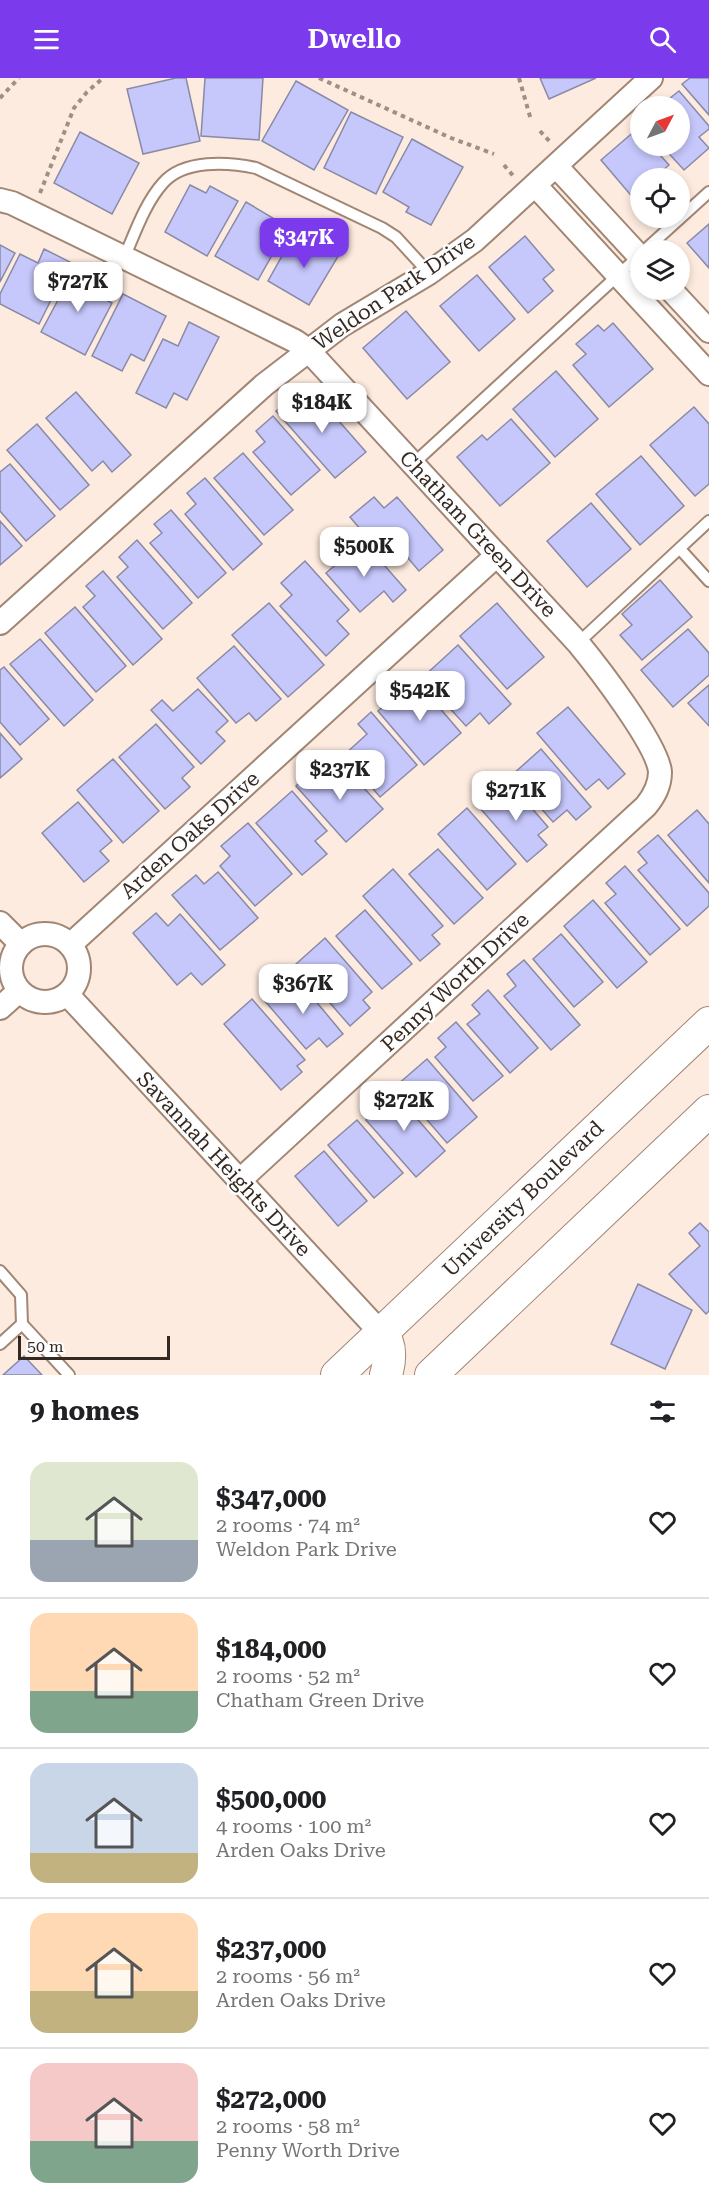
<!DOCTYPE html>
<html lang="en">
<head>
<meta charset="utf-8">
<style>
  :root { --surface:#fff; --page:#f2f2f2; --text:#202124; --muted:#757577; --line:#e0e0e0; --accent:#7c3aed }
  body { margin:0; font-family:"Roboto Serif",serif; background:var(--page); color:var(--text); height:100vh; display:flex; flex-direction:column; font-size:22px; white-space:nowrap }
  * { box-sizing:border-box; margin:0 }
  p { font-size:20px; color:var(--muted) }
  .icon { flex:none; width:33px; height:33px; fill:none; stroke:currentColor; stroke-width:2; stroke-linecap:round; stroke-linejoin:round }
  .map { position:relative; height:1297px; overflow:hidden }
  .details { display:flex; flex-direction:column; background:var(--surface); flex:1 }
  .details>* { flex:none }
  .needle { width:39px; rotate:49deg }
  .controls { position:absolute; left:630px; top:18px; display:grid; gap:12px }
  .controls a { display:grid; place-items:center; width:60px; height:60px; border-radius:50%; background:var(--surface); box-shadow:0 3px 9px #0003; font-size:30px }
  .scale { position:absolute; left:18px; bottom:15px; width:152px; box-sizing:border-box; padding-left:6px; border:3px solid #342922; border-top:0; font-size:16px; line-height:21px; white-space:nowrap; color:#342922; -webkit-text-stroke:4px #fdfdfd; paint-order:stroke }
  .price { position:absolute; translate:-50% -51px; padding:0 14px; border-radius:12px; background:#fff; color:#222; font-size:20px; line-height:39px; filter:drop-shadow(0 2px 3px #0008) }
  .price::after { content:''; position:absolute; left:50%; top:36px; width:18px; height:14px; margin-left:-9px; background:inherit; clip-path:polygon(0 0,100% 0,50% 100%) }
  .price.on { background:var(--accent); color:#fff }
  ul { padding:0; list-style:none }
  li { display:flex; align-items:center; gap:18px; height:150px; padding:0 30px }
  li+li { border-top:2px solid var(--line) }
  li span { display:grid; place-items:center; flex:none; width:168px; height:120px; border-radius:18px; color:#555 }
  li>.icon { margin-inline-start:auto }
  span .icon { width:72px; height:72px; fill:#fffc; stroke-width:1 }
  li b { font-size:26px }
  h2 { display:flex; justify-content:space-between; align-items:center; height:72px; padding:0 30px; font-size:26px }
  header { display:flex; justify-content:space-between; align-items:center; height:78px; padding:0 30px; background:var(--accent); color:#fff; font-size:27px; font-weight:600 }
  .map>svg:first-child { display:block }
  .building { fill:#c6c7fb; stroke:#898aa6; stroke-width:1.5 }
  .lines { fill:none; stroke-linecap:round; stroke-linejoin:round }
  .lane-casing { stroke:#a18674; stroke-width:14 }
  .street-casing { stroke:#a18674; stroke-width:26 }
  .secondary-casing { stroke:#a18674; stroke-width:34 }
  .path { stroke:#9f8f86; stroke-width:4; stroke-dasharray:4.5 4.5; stroke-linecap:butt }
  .lane { stroke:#fff; stroke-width:10 }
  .street { stroke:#fff; stroke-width:22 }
  .secondary { stroke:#fff; stroke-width:32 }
  .labels { text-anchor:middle; stroke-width:5; stroke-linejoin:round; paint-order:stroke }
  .street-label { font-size:21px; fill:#342922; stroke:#fdfdfd }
</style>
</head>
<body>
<header><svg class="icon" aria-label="menu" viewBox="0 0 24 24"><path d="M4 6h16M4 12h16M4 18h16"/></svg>Dwello<svg class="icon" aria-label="search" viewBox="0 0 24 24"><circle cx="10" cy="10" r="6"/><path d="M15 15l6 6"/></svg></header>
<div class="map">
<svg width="709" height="1297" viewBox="0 0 709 1297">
  <rect width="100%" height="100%" fill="#feebdf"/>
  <g class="building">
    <path d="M 176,0 L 186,0 L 200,63 L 143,76 L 127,11 Z"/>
    <path d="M 205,0 L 263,0 L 259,62 L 201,58 Z"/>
    <path d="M 540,0 L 596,0 L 549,21 Z"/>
    <path d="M 690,0 L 709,0 L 709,37 L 682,6 Z"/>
    <path d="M 296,3 L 348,32 L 314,92 L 262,63 Z"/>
    <path d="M 679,13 L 709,48 L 709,51 L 699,59 L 709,70 L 684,92 L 662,68 L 680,68 L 680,28 L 660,28 Z"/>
    <path d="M 351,34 L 403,59 L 376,116 L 324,90 Z"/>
    <path d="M 637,51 L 640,55 L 640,68 L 652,68 L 669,87 L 656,98 L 658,100 L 640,100 L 640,128 L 601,82 Z"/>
    <path d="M 80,54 L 139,85 L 112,136 L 54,105 Z"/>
    <path d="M 412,61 L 463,89 L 431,147 L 406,134 L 409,129 L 383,114 Z"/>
    <path d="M 190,107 L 206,115 L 210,108 L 238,123 L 207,178 L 165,154 Z"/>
    <path d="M 246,124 L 288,149 L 258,202 L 215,178 Z"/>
    <path d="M 709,146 L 709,190 L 687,165 Z"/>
    <path d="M 525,158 L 554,192 L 543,201 L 553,213 L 528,235 L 489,189 Z"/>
    <path d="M 314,159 L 340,175 L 309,227 L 268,203 L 292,160 L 308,170 Z"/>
    <path d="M 0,167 L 15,175 L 0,204 Z"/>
    <path d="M 44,171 L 70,184 L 39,246 L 0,226 L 0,216 L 20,176 L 38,185 Z"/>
    <path d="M 75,190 L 103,204 L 97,217 L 112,225 L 85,277 L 41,254 Z"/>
    <path d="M 477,197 L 515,241 L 479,273 L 440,228 Z"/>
    <path d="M 123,216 L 166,238 L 144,283 L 131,276 L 122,293 L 92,278 Z"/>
    <path d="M 406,233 L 450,284 L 407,321 L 363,270 Z"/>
    <path d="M 189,244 L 219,259 L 187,322 L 174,315 L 166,330 L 136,315 L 163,261 L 178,268 Z"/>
    <path d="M 613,245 L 653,291 L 609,329 L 573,287 L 586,276 L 576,266 L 598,247 L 604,253 Z"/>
    <path d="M 556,293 L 598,341 L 555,379 L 513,331 Z"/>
    <path d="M 76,314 L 131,377 L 112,394 L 103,383 L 92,393 L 46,340 Z"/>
    <path d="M 294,318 L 305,330 L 317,318 L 366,374 L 335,400 L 276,333 Z"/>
    <path d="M 694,329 L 709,346 L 709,406 L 695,418 L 650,367 Z"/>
    <path d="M 273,338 L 320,392 L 291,417 L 253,374 L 265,364 L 256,353 Z"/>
    <path d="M 511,341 L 550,385 L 500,428 L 457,379 L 482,357 L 487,362 Z"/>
    <path d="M 37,346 L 89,407 L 60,432 L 7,372 Z"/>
    <path d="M 243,375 L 293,432 L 264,457 L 214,400 Z"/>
    <path d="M 641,378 L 684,428 L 640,467 L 596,416 Z"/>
    <path d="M 10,386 L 55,438 L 26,463 L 0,433 L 0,394 Z"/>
    <path d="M 205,400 L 262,466 L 233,492 L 185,436 L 196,426 L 187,415 Z"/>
    <path d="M 374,419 L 384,430 L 397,419 L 443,472 L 419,493 L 403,474 L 390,486 L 350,439 Z"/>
    <path d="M 591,425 L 631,471 L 587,509 L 547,463 Z"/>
    <path d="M 171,432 L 226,495 L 198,520 L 150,465 L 162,455 L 154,446 Z"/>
    <path d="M 0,443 L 22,468 L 0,487 Z"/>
    <path d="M 137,462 L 192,525 L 163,551 L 117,499 L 128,489 L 119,479 Z"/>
    <path d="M 363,463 L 406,512 L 393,524 L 384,513 L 360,534 L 326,495 Z"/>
    <path d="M 305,483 L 349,532 L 337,543 L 349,556 L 326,578 L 280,528 L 292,517 L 281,505 Z"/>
    <path d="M 103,493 L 162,561 L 133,587 L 83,529 L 95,518 L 86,508 Z"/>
    <path d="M 660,502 L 692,539 L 642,582 L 620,557 L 632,547 L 622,536 Z"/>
    <path d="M 269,525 L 324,587 L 288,619 L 232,557 Z"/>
    <path d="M 497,525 L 544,579 L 507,611 L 460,558 Z"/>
    <path d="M 75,529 L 126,588 L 96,614 L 45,555 Z"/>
    <path d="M 688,551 L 709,575 L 709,597 L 673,629 L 641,592 Z"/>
    <path d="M 40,561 L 93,622 L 64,648 L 10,586 Z"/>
    <path d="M 458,567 L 511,626 L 489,646 L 480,635 L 466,648 L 422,600 Z"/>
    <path d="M 234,568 L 281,621 L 256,643 L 249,635 L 236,645 L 197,600 Z"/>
    <path d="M 4,589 L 49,641 L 20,667 L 0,644 L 0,592 Z"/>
    <path d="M 415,601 L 461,655 L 424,687 L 378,633 Z"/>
    <path d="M 709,607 L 709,648 L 688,625 Z"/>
    <path d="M 198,611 L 228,643 L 216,654 L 225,663 L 201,686 L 151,632 L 162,622 L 173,633 Z"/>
    <path d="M 568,629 L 625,696 L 608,711 L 599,701 L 586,712 L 537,655 Z"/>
    <path d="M 371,634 L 417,687 L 380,719 L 344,677 L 367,656 L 358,646 Z"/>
    <path d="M 156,646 L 194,689 L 182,700 L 190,709 L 165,731 L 119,679 Z"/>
    <path d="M 0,655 L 22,681 L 0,700 Z"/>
    <path d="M 541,671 L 591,729 L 576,742 L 567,732 L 553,744 L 512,697 Z"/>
    <path d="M 113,681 L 159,733 L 123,765 L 77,712 Z"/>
    <path d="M 343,687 L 383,731 L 346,764 L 296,708 L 316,689 L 327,701 Z"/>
    <path d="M 510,705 L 548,749 L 538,757 L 547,767 L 527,784 L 480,730 Z"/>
    <path d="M 292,713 L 327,753 L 315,763 L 327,776 L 302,797 L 256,745 Z"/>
    <path d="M 78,724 L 112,763 L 100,773 L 109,783 L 84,804 L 42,755 Z"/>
    <path d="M 467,730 L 516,786 L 487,812 L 438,756 Z"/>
    <path d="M 697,732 L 709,746 L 709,805 L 668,757 Z"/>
    <path d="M 248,745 L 292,796 L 255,828 L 220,788 L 230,778 L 221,768 Z"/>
    <path d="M 658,757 L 709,815 L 709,828 L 687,848 L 638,792 L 647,785 L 638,774 Z"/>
    <path d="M 438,771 L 483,820 L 454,846 L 409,796 Z"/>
    <path d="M 625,788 L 680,851 L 650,877 L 605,825 L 616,816 L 606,805 Z"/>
    <path d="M 393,791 L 443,848 L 432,857 L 440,866 L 420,883 L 363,818 Z"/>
    <path d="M 218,794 L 258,840 L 220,872 L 172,817 L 196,797 L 204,806 Z"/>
    <path d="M 593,822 L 647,884 L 617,910 L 564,848 Z"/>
    <path d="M 365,832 L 412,886 L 382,911 L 336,858 Z"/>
    <path d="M 156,835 L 168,848 L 180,836 L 225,887 L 202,907 L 191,895 L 177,907 L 133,855 Z"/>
    <path d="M 561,856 L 603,904 L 574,929 L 533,881 Z"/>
    <path d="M 325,860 L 372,914 L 363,922 L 370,930 L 350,948 L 296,886 Z"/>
    <path d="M 524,882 L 580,947 L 551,972 L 504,918 L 516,908 L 507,896 Z"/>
    <path d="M 295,898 L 343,956 L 327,969 L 319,960 L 306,971 L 265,923 Z"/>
    <path d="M 488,912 L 538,970 L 510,995 L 467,946 L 480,936 L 472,927 Z"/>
    <path d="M 252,921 L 305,982 L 297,988 L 302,994 L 281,1012 L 224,946 Z"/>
    <path d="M 456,944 L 503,998 L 473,1023 L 435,979 L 446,969 L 438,960 Z"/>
    <path d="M 427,981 L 477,1039 L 447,1065 L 397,1007 Z"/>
    <path d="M 387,1006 L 445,1073 L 416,1099 L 366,1042 L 378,1032 L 370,1022 Z"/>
    <path d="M 357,1042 L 403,1095 L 374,1120 L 328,1067 Z"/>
    <path d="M 324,1073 L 367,1123 L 338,1148 L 295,1098 Z"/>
    <path d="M 700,1145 L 709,1154 L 709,1233 L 706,1236 L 669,1196 L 700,1168 L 689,1155 Z"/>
    <path d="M 638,1206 L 692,1232 L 665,1291 L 611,1266 Z"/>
    <path d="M 24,1278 L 42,1297 L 3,1297 Z"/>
  </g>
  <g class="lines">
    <defs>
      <g id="lane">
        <path d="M 645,172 L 709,114"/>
        <path d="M 124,180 C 135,155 145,125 163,105 C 184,81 228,84 256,90 L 382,150 L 396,159 L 429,195"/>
        <path d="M 413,386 L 640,177"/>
        <path d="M 680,471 L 709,503"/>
        <path d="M 578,565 L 709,443"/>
        <path d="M 0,1193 L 21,1217 L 22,1246 L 69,1297"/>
        <path d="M 0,1266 L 22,1246"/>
      </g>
      <g id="street">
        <path d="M 556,88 L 640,179"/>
        <path d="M 535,107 L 709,296"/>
        <path d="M 0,122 L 12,125 L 228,230 L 295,263 L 308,272 L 578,565 C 597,588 658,667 660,694 C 660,708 654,718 646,728 L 239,1103"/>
        <path d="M 671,212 L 709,253"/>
        <path d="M 0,545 L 264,307 L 342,247 L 429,195 L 475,162 L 651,0"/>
        <path d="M 0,845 L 21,866"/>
        <circle cx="45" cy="890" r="34"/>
        <path d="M 70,867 L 497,477"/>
        <path d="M 67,916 L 382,1256"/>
        <path d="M 0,930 L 19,913"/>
      </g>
      <g id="secondary">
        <path d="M 382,1256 C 392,1267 390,1283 386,1297"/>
        <path d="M 337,1297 L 709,945"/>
        <path d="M 431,1297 L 709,1033"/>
      </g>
    </defs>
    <use href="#lane" class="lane-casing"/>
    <use href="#street" class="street-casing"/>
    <use href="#secondary" class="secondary-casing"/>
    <g class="path">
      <path d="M 319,0 L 451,60 L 494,76"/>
      <path d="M 519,0 L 531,42"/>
      <path d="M 0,20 L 19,0"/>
      <path d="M 540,53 L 552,66"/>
      <path d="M 504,87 L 515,100"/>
      <path d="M 40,115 L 74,30 L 87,14 L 103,0"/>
    </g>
    <use href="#lane" class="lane"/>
    <use href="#street" class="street"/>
    <use href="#secondary" class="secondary"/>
  </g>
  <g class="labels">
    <g class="street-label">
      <text transform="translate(394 214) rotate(-34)" y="7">Weldon Park Drive</text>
      <text transform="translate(478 456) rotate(47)" y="7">Chatham Green Drive</text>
      <text transform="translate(190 757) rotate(-42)" y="7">Arden Oaks Drive</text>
      <text transform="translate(455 904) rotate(-43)" y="7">Penny Worth Drive</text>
      <text transform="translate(224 1086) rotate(47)" y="7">Savannah Heights Drive</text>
      <text transform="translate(523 1121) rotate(-44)" y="7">University Boulevard</text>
    </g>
  </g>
</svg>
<div class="controls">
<a><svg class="needle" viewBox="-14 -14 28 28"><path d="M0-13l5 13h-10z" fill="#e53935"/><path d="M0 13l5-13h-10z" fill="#757577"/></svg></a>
<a><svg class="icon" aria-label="locate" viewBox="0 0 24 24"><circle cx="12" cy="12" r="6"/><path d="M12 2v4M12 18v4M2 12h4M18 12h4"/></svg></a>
<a><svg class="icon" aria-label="layers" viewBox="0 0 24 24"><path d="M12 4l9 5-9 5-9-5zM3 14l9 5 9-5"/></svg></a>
</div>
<div class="scale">50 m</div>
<b class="price on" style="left:304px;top:191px">$347K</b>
<b class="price" style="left:78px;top:235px">$727K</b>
<b class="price" style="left:322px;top:356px">$184K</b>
<b class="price" style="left:364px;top:500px">$500K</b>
<b class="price" style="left:420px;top:644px">$542K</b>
<b class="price" style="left:340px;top:723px">$237K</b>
<b class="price" style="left:516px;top:744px">$271K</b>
<b class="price" style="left:303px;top:937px">$367K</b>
<b class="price" style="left:404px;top:1054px">$272K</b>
</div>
<section class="details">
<h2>9 homes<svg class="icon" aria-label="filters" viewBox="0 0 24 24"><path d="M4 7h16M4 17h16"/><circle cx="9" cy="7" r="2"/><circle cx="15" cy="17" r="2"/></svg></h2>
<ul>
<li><span style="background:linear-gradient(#dfe7d0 65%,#9aa5b1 0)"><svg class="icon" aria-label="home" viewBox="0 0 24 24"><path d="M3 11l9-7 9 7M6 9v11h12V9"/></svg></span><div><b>$347,000</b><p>2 rooms · 74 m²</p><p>Weldon Park Drive</p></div><svg class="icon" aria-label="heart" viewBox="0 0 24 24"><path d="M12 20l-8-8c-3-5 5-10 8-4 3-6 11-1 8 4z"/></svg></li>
<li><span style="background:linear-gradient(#ffd9b3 65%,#7fa58c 0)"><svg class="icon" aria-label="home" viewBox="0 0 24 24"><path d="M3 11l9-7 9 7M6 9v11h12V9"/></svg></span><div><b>$184,000</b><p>2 rooms · 52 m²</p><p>Chatham Green Drive</p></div><svg class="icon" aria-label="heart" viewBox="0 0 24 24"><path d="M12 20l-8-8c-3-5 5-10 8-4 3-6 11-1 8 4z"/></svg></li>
<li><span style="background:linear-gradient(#c9d6e8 75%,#c2b280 0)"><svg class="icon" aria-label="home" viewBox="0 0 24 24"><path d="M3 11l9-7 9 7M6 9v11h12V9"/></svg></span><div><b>$500,000</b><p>4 rooms · 100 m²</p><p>Arden Oaks Drive</p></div><svg class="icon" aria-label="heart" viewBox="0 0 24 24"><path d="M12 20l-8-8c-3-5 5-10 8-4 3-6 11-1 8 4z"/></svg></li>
<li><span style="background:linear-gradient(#ffd9b3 65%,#c2b280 0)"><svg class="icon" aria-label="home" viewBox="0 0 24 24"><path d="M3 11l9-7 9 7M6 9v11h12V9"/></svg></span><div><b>$237,000</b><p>2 rooms · 56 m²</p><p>Arden Oaks Drive</p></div><svg class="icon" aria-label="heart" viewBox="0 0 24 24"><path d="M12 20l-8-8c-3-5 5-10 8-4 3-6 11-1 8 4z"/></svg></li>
<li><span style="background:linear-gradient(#f6c9c9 65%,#7fa58c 0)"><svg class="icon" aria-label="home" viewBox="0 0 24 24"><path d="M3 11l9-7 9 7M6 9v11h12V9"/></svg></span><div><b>$272,000</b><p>2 rooms · 58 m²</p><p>Penny Worth Drive</p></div><svg class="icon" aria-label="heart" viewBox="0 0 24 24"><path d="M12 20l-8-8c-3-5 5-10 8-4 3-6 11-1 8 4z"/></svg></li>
</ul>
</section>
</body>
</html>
